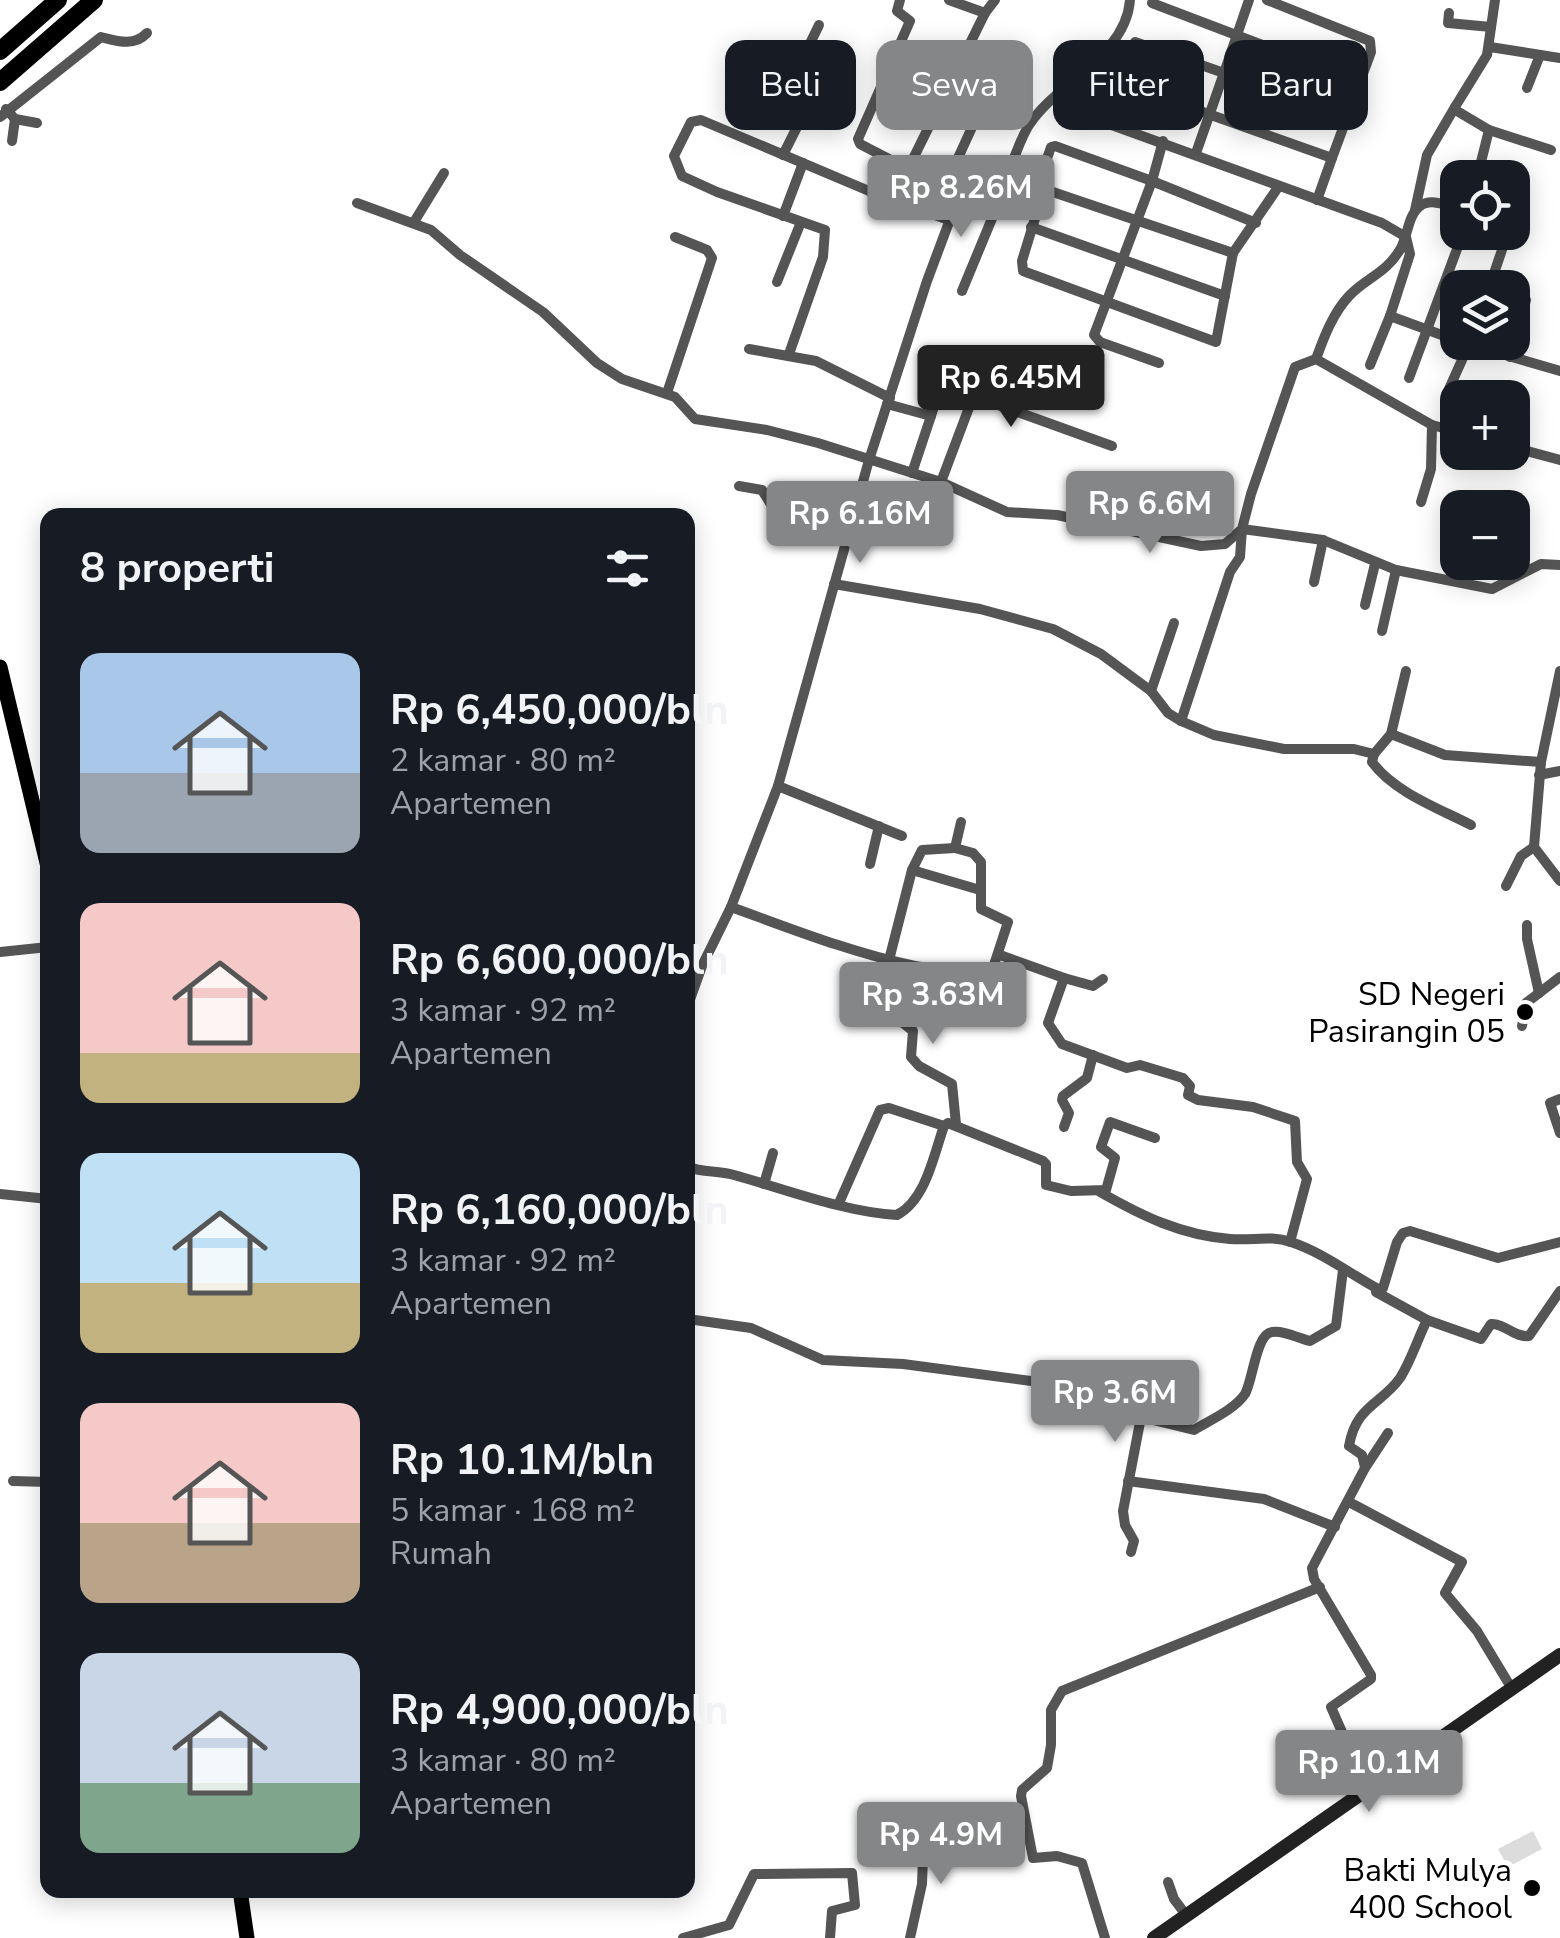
<!DOCTYPE html>
<html lang="id">
<head>
<meta charset="utf-8">
<style>
  :root { --surface:#171b24; --page:#20242c; --text:#f1f3f6; --muted:#9ea1a6; --accent:#858687 }
  body { margin:0; font-family:"Nunito Sans",sans-serif; background:var(--page); color:var(--text); height:100vh; display:flex; flex-direction:column; font-size:38px; white-space:nowrap }
  * { box-sizing:border-box; margin:0 }
  p { font-size:32px; color:var(--muted) }
  .icon { flex:none; width:55px; height:55px; fill:none; stroke:currentColor; stroke-width:2; stroke-linecap:round; stroke-linejoin:round }
  .map { position:relative; flex:1; overflow:hidden }
  .details { position:absolute; left:40px; top:508px; width:655px; height:1390px; display:flex; flex-direction:column; background:var(--surface); border-radius:20px; box-shadow:0 5px 25px #0003 }
  .details>* { flex:none }
  .guide { position:absolute; left:725px; top:40px; width:685px; height:90px; display:flex; gap:20px }
  .controls { position:absolute; left:1440px; top:160px; display:grid; gap:20px }
  .controls a { display:grid; place-items:center; width:90px; height:90px; border-radius:20px; background:var(--surface); box-shadow:0 5px 25px #0003; font-size:50px }
  .price { position:absolute; translate:-50% -85px; padding:0 22px; border-radius:10px; background:var(--accent); color:#fff; font-size:32px; line-height:65px; filter:drop-shadow(0 2px 5px #0008) }
  .price::after { content:''; position:absolute; left:50%; top:60px; width:30px; height:22px; margin-left:-15px; background:inherit; clip-path:polygon(0 0,100% 0,50% 100%) }
  .price.current { background:#222; color:#fff }
  ul { padding:0; list-style:none }
  li { display:flex; align-items:center; gap:30px; height:250px; padding:0 40px }
  li span { display:grid; place-items:center; flex:none; width:280px; height:200px; border-radius:20px; color:#555 }
  li>.icon { margin-inline-start:auto }
  span .icon { width:120px; height:120px; fill:#fffc; stroke-width:1 }
  li b { font-size:42px }
  h2 { display:flex; justify-content:space-between; align-items:center; height:120px; padding:0 40px; font-size:42px }
  .pill { padding:0 35px; border-radius:20px; background:var(--surface); box-shadow:0 5px 25px #0003; font-size:35px; line-height:90px }
  .pill.current { background:var(--accent); color:#fff }
  .map>svg:first-child { display:block }
  .green { fill:#dcdcdc }
  .lines { fill:none; stroke-linecap:round; stroke-linejoin:round }
  .minor { stroke:#555; stroke-width:10 }
  .secondary { stroke:#222; stroke-width:14 }
  .primary { stroke:#000; stroke-width:15 }
  .motorway { stroke:#000; stroke-width:18 }
  .poi-dot { fill:#000; stroke:#fff; stroke-width:4 }
  .labels { text-anchor:middle; stroke-width:10; stroke-linejoin:round; paint-order:stroke }
  .poi-label { font-size:32px; fill:#000; stroke:#fff; text-anchor:end }
</style>
</head>
<body>
<div class="map">
<svg width="1560" height="1938" viewBox="0 0 1560 1938">
  <rect width="100%" height="100%" fill="#fff"/>
  <path class="green" d="M 1533,1831 L 1542,1849 L 1508,1867 L 1498,1849 Z"/>
  <g class="lines">
    <g class="minor">
      <path d="M 949,0 L 985,13"/>
      <path d="M 1267,0 L 1370,41 L 1371,52 L 1332,158"/>
      <path d="M 1152,3 L 1360,82"/>
      <path d="M 1449,13 L 1448,23 L 1491,27"/>
      <path d="M 1135,42 L 1224,73 L 1249,0"/>
      <path d="M 1490,47 L 1560,58"/>
      <path d="M 1110,79 L 1332,158 L 1317,200"/>
      <path d="M 1527,88 L 1540,55"/>
      <path d="M 1059,102 L 1073,111 L 1382,223 L 1406,237 L 1410,254 L 1390,316 L 1458,341"/>
      <path d="M 6,109 L 15,119 L 37,123"/>
      <path d="M 0,117 L 101,37 C 117,41 134,47 147,33"/>
      <path d="M 1489,130 L 1551,150"/>
      <path d="M 12,141 L 15,119"/>
      <path d="M 1163,141 L 1152,181 L 1055,146 L 1051,147 L 1039,182 L 1039,187 L 1044,189 L 1022,261 L 1023,271 L 1216,342 L 1233,253 L 1279,186"/>
      <path d="M 1196,153 L 1224,73 L 1347,116"/>
      <path d="M 783,155 L 802,117 L 784,108 L 781,103 L 819,25"/>
      <path d="M 908,169 L 985,13 L 995,0"/>
      <path d="M 1477,178 L 1489,130 L 1457,111 L 1455,107 L 1487,55 L 1495,0"/>
      <path d="M 946,184 L 1002,62"/>
      <path d="M 1044,189 L 1233,253"/>
      <path d="M 961,190 L 998,204 C 1008,179 1015,148 1029,125 C 1057,82 1126,56 1130,0"/>
      <path d="M 357,203 L 431,230 L 460,255 L 543,312 L 597,363 L 622,379 L 675,397 L 695,419 L 767,430 L 818,443 L 941,482 L 1007,512 L 1057,515 L 1201,546 L 1225,544 L 1242,529 L 1251,494 L 1295,367 L 1316,359 C 1324,337 1333,313 1349,296 C 1367,277 1386,274 1401,248 C 1408,235 1408,215 1420,206 C 1430,198 1446,205 1458,208"/>
      <path d="M 1415,210 L 1427,155 L 1455,107"/>
      <path d="M 783,216 L 803,163"/>
      <path d="M 414,222 L 444,173"/>
      <path d="M 1031,227 L 1225,296"/>
      <path d="M 777,282 L 801,222"/>
      <path d="M 1489,288 L 1504,244"/>
      <path d="M 962,291 L 998,204"/>
      <path d="M 1461,342 L 1560,371"/>
      <path d="M 749,349 L 816,361 L 890,398"/>
      <path d="M 789,354 L 823,257 L 825,230 L 717,192 L 682,176 L 674,156 L 691,122 L 701,120 L 869,191 L 949,220"/>
      <path d="M 1510,357 L 1526,300"/>
      <path d="M 1316,359 L 1432,425 L 1458,432"/>
      <path d="M 1159,363 L 1100,342 L 1094,335 L 1152,181 L 1256,223"/>
      <path d="M 1370,365 L 1390,316"/>
      <path d="M 1409,378 L 1460,241"/>
      <path d="M 1449,389 L 1470,342"/>
      <path d="M 667,393 L 712,258 L 707,250 L 675,237"/>
      <path d="M 887,404 L 931,416 L 943,377"/>
      <path d="M 1512,447 L 1560,460"/>
      <path d="M 912,473 L 931,416"/>
      <path d="M 941,482 L 970,405 L 979,398 L 1112,446"/>
      <path d="M 739,486 L 762,490 L 775,511 L 850,528"/>
      <path d="M 1421,502 L 1431,469 L 1432,425"/>
      <path d="M 1160,537 L 1172,489"/>
      <path d="M 1314,582 L 1323,540"/>
      <path d="M 834,584 L 980,609 L 1053,629 L 1101,654 L 1151,691 L 1168,713 L 1181,721 L 1214,735 L 1284,749 L 1354,749 L 1374,754 L 1391,734 L 1445,755 L 1541,762"/>
      <path d="M 1365,605 L 1375,564"/>
      <path d="M 1382,631 L 1396,570"/>
      <path d="M 1560,671 L 1541,762 L 1534,847 L 1560,881"/>
      <path d="M 1151,691 L 1174,623"/>
      <path d="M 1181,721 L 1230,572 L 1240,557 L 1242,529 L 1323,540 L 1396,570 L 1492,589 L 1541,564 L 1560,565"/>
      <path d="M 1391,734 L 1406,671"/>
      <path d="M 1374,754 L 1372,762 C 1394,792 1438,808 1471,825"/>
      <path d="M 1539,775 L 1560,771"/>
      <path d="M 778,786 L 902,836"/>
      <path d="M 870,864 L 879,826"/>
      <path d="M 912,870 L 922,850 L 955,848"/>
      <path d="M 1506,886 L 1521,856 L 1534,847"/>
      <path d="M 731,907 C 792,929 852,953 915,966 C 941,971 966,967 992,971 L 1008,922 L 981,909 L 981,862 L 973,853 L 955,848 L 961,822"/>
      <path d="M 1527,925 L 1527,939 L 1539,993"/>
      <path d="M 0,952 L 48,947"/>
      <path d="M 1000,955 L 1064,978 L 1048,1023 L 1062,1044 L 1127,1068 L 1140,1065 L 1183,1078 L 1190,1086 L 1188,1095 L 1198,1100 L 1253,1107 L 1295,1121 L 1297,1162 L 1307,1179 L 1290,1242"/>
      <path d="M 1064,978 L 1093,986 L 1103,979"/>
      <path d="M 970,998 L 980,969"/>
      <path d="M 688,1005 L 702,966 L 731,907 L 778,786 L 869,460 L 927,281 L 961,190 L 908,169 L 860,144 L 858,139 L 910,21 L 897,11 L 900,0"/>
      <path d="M 1522,1026 L 1526,1003 L 1560,977"/>
      <path d="M 1560,1099 L 1550,1103 L 1560,1133"/>
      <path d="M 956,1124 L 952,1084 L 919,1066 L 911,1057 L 913,1031 L 886,1009 L 890,994 L 889,960 L 912,870 L 980,890"/>
      <path d="M 1064,1127 L 1069,1113 L 1062,1100 L 1063,1096 L 1087,1078 L 1093,1055"/>
      <path d="M 688,1167 C 704,1173 717,1170 734,1175 C 785,1189 844,1212 897,1215 C 926,1200 934,1154 944,1126 L 948,1123 L 1043,1161 L 1046,1164 L 1046,1185 L 1071,1191 L 1106,1190 L 1115,1158 L 1101,1147 L 1110,1122 L 1155,1138"/>
      <path d="M 764,1184 L 773,1153"/>
      <path d="M 1100,1192 C 1142,1216 1181,1235 1230,1239 C 1252,1241 1270,1235 1291,1242 C 1324,1253 1350,1274 1380,1290 L 1383,1288 L 1397,1242 L 1403,1233 L 1410,1231 L 1498,1258 L 1560,1242"/>
      <path d="M 0,1194 L 48,1199"/>
      <path d="M 839,1203 L 880,1110 L 889,1108 L 944,1126"/>
      <path d="M 1376,1292 L 1427,1320 L 1481,1339 L 1491,1324 C 1504,1323 1515,1338 1529,1336 L 1560,1291"/>
      <path d="M 688,1319 L 751,1328 L 823,1360 L 903,1364 L 1054,1384 L 1092,1394 L 1141,1417 L 1194,1430 C 1210,1420 1234,1410 1245,1394 C 1253,1380 1256,1334 1272,1332 C 1282,1330 1299,1338 1310,1341 L 1336,1326 L 1343,1270"/>
      <path d="M 1365,1467 L 1362,1455 L 1349,1446 C 1356,1405 1382,1404 1400,1378 C 1411,1361 1418,1338 1427,1320"/>
      <path d="M 13,1481 L 48,1482"/>
      <path d="M 1128,1481 L 1264,1499 L 1335,1527"/>
      <path d="M 1349,1502 L 1462,1562 L 1445,1593 L 1477,1631 L 1512,1689"/>
      <path d="M 1131,1552 L 1134,1541 L 1125,1525 L 1123,1511 L 1141,1417"/>
      <path d="M 1367,1789 L 1331,1707 L 1371,1679 L 1371,1675 L 1314,1579 L 1312,1568 L 1365,1468 L 1388,1433"/>
      <path d="M 1168,1882 L 1174,1899 L 1186,1915"/>
      <path d="M 683,1938 L 729,1925 L 754,1874 L 852,1873 L 855,1905 L 832,1911 L 830,1938"/>
      <path d="M 910,1938 L 922,1884 L 924,1829"/>
      <path d="M 1105,1938 L 1082,1863 L 1057,1856 L 1033,1858 L 1021,1796 L 1022,1790 L 1047,1768 L 1051,1745 L 1051,1710 L 1062,1691 L 1320,1587"/>
    </g>
    <path class="secondary" d="M 1154,1938 L 1560,1655"/>
    <g class="primary">
      <path d="M 0,667 L 48,867"/>
      <path d="M 240,1890 L 247,1938"/>
    </g>
    <g class="motorway">
      <path d="M 0,51 L 58,0"/>
      <path d="M 0,82 L 94,0"/>
    </g>
  </g>
  <g class="poi-dot">
    <circle cx="1525" cy="1012" r="10"/>
    <circle cx="1532" cy="1888" r="10"/>
  </g>
  <g class="labels">
    <g class="poi-label">
      <text x="1505" y="1005">SD Negeri<tspan x="1505" dy="37">Pasirangin 05</tspan></text>
      <text x="1512" y="1881">Bakti Mulya<tspan x="1512" dy="37">400 School</tspan></text>
    </g>
  </g>
</svg>
<div class="controls">
<a><svg class="icon" aria-label="locate" viewBox="0 0 24 24"><circle cx="12" cy="12" r="6"/><path d="M12 2v4M12 18v4M2 12h4M18 12h4"/></svg></a>
<a><svg class="icon" aria-label="layers" viewBox="0 0 24 24"><path d="M12 4l9 5-9 5-9-5zM3 14l9 5 9-5"/></svg></a>
<a>+</a>
<a>−</a>
</div>
<b class="price" style="left:961px;top:240px">Rp 8.26M</b>
<b class="price current" style="left:1011px;top:430px">Rp 6.45M</b>
<b class="price" style="left:1150px;top:556px">Rp 6.6M</b>
<b class="price" style="left:860px;top:566px">Rp 6.16M</b>
<b class="price" style="left:933px;top:1047px">Rp 3.63M</b>
<b class="price" style="left:1115px;top:1445px">Rp 3.6M</b>
<b class="price" style="left:1369px;top:1815px">Rp 10.1M</b>
<b class="price" style="left:941px;top:1887px">Rp 4.9M</b>
<div class="guide">
<a class="pill">Beli</a>
<a class="pill current">Sewa</a>
<a class="pill">Filter</a>
<a class="pill">Baru</a>
</div>
<section class="details">
<h2>8 properti<svg class="icon" aria-label="filters" viewBox="0 0 24 24"><path d="M4 7h16M4 17h16"/><circle cx="9" cy="7" r="2"/><circle cx="15" cy="17" r="2"/></svg></h2>
<ul>
<li><span style="background:linear-gradient(#a9c7e8 60%,#9aa5b1 0)"><svg class="icon" aria-label="home" viewBox="0 0 24 24"><path d="M3 11l9-7 9 7M6 9v11h12V9"/></svg></span><div><b>Rp 6,450,000/bln</b><p>2 kamar · 80 m²</p><p>Apartemen</p></div></li>
<li><span style="background:linear-gradient(#f6c9c9 75%,#c2b280 0)"><svg class="icon" aria-label="home" viewBox="0 0 24 24"><path d="M3 11l9-7 9 7M6 9v11h12V9"/></svg></span><div><b>Rp 6,600,000/bln</b><p>3 kamar · 92 m²</p><p>Apartemen</p></div></li>
<li><span style="background:linear-gradient(#bfe0f5 65%,#c2b280 0)"><svg class="icon" aria-label="home" viewBox="0 0 24 24"><path d="M3 11l9-7 9 7M6 9v11h12V9"/></svg></span><div><b>Rp 6,160,000/bln</b><p>3 kamar · 92 m²</p><p>Apartemen</p></div></li>
<li><span style="background:linear-gradient(#f6c9c9 60%,#b9a48a 0)"><svg class="icon" aria-label="home" viewBox="0 0 24 24"><path d="M3 11l9-7 9 7M6 9v11h12V9"/></svg></span><div><b>Rp 10.1M/bln</b><p>5 kamar · 168 m²</p><p>Rumah</p></div></li>
<li><span style="background:linear-gradient(#c9d6e8 65%,#7fa58c 0)"><svg class="icon" aria-label="home" viewBox="0 0 24 24"><path d="M3 11l9-7 9 7M6 9v11h12V9"/></svg></span><div><b>Rp 4,900,000/bln</b><p>3 kamar · 80 m²</p><p>Apartemen</p></div></li>
</ul>
</section>
</div>
</body>
</html>
